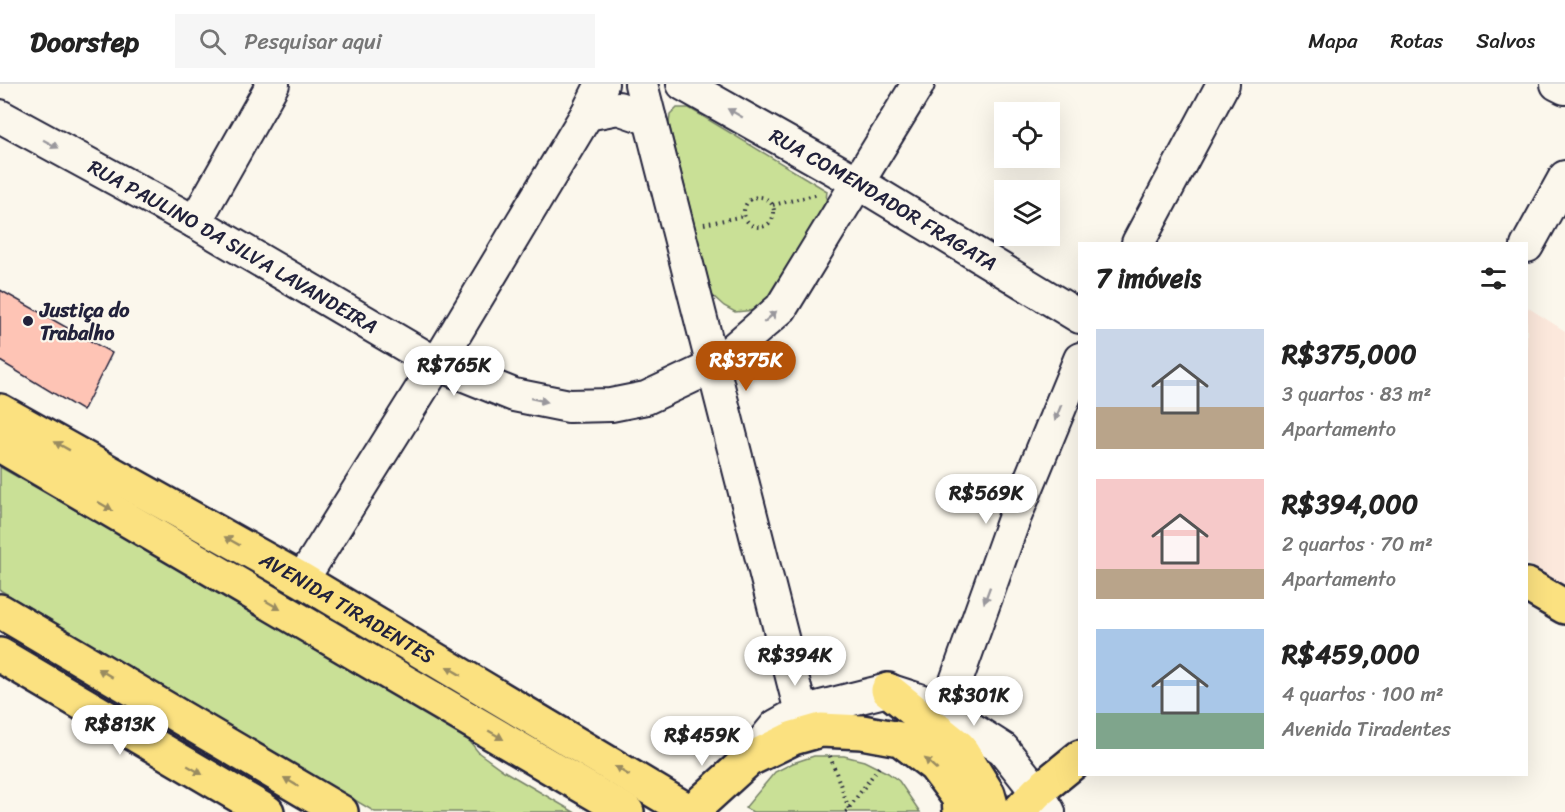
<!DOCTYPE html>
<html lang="pt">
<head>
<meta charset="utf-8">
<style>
  :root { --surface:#fff; --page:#f6f6f6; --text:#222; --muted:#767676; --line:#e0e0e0; --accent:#b45309 }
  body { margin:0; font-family:Sriracha,sans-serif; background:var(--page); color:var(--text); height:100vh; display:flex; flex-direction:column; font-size:22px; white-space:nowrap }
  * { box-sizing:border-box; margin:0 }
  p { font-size:20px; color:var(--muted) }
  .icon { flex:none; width:33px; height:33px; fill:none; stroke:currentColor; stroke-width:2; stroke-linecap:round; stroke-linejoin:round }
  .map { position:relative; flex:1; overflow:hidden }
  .drawer { position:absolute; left:1078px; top:158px; width:450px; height:534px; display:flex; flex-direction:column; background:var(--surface); border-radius:0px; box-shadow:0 6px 24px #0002 }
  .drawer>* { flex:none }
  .fabs { position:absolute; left:994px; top:18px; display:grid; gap:12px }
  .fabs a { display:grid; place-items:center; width:66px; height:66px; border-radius:0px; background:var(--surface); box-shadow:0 6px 24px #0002; font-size:30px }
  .price { position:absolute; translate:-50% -51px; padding:0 14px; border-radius:21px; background:#fff; color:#222; font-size:20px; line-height:39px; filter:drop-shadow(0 2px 3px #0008) }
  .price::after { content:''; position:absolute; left:50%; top:36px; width:18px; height:14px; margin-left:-9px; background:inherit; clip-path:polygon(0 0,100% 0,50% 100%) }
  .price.on { background:var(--accent); color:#fff }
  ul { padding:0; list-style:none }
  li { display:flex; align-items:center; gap:18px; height:150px; padding:0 18px }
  li span { display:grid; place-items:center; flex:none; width:168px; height:120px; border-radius:0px; color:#555 }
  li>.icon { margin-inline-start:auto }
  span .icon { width:72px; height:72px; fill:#fffc; stroke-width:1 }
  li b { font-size:26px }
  h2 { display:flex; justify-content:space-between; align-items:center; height:72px; padding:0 18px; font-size:26px }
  header { display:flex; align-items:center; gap:36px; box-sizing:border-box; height:84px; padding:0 30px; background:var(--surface); border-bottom:2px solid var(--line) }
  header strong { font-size:28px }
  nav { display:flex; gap:33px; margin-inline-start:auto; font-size:21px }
  .search { width:420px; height:54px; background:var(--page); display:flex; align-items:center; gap:15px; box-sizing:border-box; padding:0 21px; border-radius:0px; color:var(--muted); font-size:22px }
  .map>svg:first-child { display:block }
  .built { fill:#fce8dc }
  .green { fill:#c9e096; stroke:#768168; stroke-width:1.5 }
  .building { fill:#fec4b5; stroke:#22223b; stroke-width:1.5 }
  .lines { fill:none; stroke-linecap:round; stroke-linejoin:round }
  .minor-casing { stroke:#22223b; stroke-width:36 }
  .major-casing { stroke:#22223b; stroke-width:38 }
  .path { stroke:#22223b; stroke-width:4; stroke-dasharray:1.5 4.5; stroke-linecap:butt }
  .minor { stroke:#fbf7ec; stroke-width:32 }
  .major { stroke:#fbe180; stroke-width:33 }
  .oneway { fill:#99979c }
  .oneway2 { fill:#998b61 }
  .poi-dot { fill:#22223b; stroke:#fbf7ec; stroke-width:2 }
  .labels { text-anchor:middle; stroke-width:4.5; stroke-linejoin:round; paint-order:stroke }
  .street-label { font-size:20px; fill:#22223b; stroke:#fbf7ec }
  .poi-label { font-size:20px; font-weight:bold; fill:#22223b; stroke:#fbf7ec; text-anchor:start }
</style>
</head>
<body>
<header>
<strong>Doorstep</strong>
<div class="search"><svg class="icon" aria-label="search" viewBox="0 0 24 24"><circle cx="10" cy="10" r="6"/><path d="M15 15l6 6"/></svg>Pesquisar aqui</div>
<nav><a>Mapa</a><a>Rotas</a><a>Salvos</a></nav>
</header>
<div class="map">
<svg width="1565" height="728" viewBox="0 0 1565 728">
  <rect width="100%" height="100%" fill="#fbf7ec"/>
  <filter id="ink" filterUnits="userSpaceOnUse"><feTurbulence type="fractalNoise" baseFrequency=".0167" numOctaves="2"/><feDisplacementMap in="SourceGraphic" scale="12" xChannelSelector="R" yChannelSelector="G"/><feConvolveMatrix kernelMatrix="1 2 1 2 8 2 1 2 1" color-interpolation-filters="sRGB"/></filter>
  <g filter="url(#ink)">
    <path class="built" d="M 1527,223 L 1565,247 L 1565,501 L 1527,479 Z"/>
    <g class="green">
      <path d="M 677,24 L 689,24 L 827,107 L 826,117 L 771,215 L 756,226 L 735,228 L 724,222 L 712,211 L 669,40 L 670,31 Z"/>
      <path d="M 0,383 L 459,644 L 479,669 L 504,687 L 574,728 L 375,728 L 0,506 Z"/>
      <path d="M 814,672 L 844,672 L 864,677 L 888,689 L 899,697 L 920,728 L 753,728 L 745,724 L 775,688 L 793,679 Z"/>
    </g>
    <path class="building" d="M 0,206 L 112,269 L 83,327 L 0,277 Z"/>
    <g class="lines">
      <defs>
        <g id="minor">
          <path d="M 641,0 L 801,628"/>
          <path id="s1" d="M 683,0 L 859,99 L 1080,233"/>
          <path d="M 1557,0 L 1565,4"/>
          <path d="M 587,30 L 618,24 L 650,35"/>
          <path id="s2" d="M 0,32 L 195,138 L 437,280 L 514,311 L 569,322 L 611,321 L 646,314 L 714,282 L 781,224 L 918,0"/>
          <path d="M 195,138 L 273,0"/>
          <path d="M 1138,159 L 1223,0"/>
          <path d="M 1527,162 L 1565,93"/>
          <path d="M 302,496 L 437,280 L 587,30 L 602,0"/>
          <path d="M 945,628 L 1014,435 L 1080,275"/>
          <path d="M 748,676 L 776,642 L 801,628 L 888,606 L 922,617 L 945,628 L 1003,665 L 1037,708 L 1049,728"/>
        </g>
        <g id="major">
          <path id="s3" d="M 0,327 L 302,496 L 690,728"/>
          <path d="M 0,361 L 627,728"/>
          <path d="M 1527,501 L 1565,523"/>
          <path d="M 0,527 L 341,728"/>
          <path d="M 0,571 L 267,728"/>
          <path d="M 888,606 L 959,663 L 988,710 L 993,728"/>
          <path d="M 691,728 L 748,676 L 793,654 L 821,646 L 862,648 L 900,655 L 935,682 L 959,714 L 960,728"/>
          <path d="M 1018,728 L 1037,708 L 1080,673"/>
        </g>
      </defs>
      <use href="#minor" class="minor-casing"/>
      <use href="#major" class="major-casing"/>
      <g class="path">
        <circle cx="759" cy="128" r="15"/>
        <path d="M 773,121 L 819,110"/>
        <path d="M 704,140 L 744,132"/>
        <path d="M 830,672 L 849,725"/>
        <path d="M 846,728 L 881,680"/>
      </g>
      <use href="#minor" class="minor"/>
      <use href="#major" class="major"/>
    </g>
    <defs><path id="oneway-solid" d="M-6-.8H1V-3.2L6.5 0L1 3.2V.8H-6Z" transform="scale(1.5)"/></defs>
    <g class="oneway">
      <use href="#oneway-solid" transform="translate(735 29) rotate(-150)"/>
      <use href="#oneway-solid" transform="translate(51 60) rotate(28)"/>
      <use href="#oneway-solid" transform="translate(770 233) rotate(-41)"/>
      <use href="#oneway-solid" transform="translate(539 316) rotate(12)"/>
      <use href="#oneway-solid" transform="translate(1058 329) rotate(112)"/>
      <use href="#oneway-solid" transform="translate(987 511) rotate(110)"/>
    </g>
    <g class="oneway2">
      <use href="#oneway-solid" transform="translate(62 362) rotate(-151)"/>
      <use href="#oneway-solid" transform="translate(105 422) rotate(30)"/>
      <use href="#oneway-solid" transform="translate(232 457) rotate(-151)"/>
      <use href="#oneway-solid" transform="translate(273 521) rotate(30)"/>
      <use href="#oneway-solid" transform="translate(454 587) rotate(-149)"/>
      <use href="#oneway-solid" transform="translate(105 589) rotate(-149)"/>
      <use href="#oneway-solid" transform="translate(496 651) rotate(30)"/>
      <use href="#oneway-solid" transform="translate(931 680) rotate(-138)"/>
      <use href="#oneway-solid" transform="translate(195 686) rotate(30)"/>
      <use href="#oneway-solid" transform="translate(622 687) rotate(-149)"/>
      <use href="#oneway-solid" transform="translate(291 698) rotate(-149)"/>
    </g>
  </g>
  <circle class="poi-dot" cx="28" cy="237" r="6"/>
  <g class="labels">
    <g class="street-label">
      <text dy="7" stroke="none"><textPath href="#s1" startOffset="231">RUA COMENDADOR FRAGATA</textPath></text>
      <text dy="7" stroke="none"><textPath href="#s2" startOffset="267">RUA PAULINO DA SILVA LAVANDEIRA</textPath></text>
      <text dy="7" stroke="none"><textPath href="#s3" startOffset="399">AVENIDA TIRADENTES</textPath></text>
    </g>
    <g class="poi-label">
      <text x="40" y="233">Justiça do<tspan x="40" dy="23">Trabalho</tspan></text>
    </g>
  </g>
</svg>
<div class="fabs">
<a><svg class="icon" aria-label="locate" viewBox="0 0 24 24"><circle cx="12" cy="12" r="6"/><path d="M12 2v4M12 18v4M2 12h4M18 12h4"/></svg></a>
<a><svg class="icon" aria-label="layers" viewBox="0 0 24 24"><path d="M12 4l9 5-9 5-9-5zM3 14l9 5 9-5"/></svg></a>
</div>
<b class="price on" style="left:746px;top:308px">R$375K</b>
<b class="price" style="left:454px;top:313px">R$765K</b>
<b class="price" style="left:986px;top:441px">R$569K</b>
<b class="price" style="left:795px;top:603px">R$394K</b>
<b class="price" style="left:974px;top:643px">R$301K</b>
<b class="price" style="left:120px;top:672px">R$813K</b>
<b class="price" style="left:702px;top:683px">R$459K</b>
<section class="drawer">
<h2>7 imóveis<svg class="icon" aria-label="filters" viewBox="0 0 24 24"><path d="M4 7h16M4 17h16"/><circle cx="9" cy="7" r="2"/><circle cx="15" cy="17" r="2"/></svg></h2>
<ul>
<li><span style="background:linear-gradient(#c9d6e8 65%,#b9a48a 0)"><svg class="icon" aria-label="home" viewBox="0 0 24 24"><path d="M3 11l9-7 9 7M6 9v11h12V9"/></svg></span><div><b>R$375,000</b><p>3 quartos · 83 m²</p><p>Apartamento</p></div></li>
<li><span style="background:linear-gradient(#f6c9c9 75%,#b9a48a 0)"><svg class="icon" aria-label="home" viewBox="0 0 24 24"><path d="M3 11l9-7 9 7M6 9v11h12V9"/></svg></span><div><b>R$394,000</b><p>2 quartos · 70 m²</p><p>Apartamento</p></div></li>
<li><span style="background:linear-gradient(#a9c7e8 70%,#7fa58c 0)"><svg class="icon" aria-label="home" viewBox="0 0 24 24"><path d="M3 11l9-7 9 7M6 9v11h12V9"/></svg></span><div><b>R$459,000</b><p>4 quartos · 100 m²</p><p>Avenida Tiradentes</p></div></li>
</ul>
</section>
</div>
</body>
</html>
